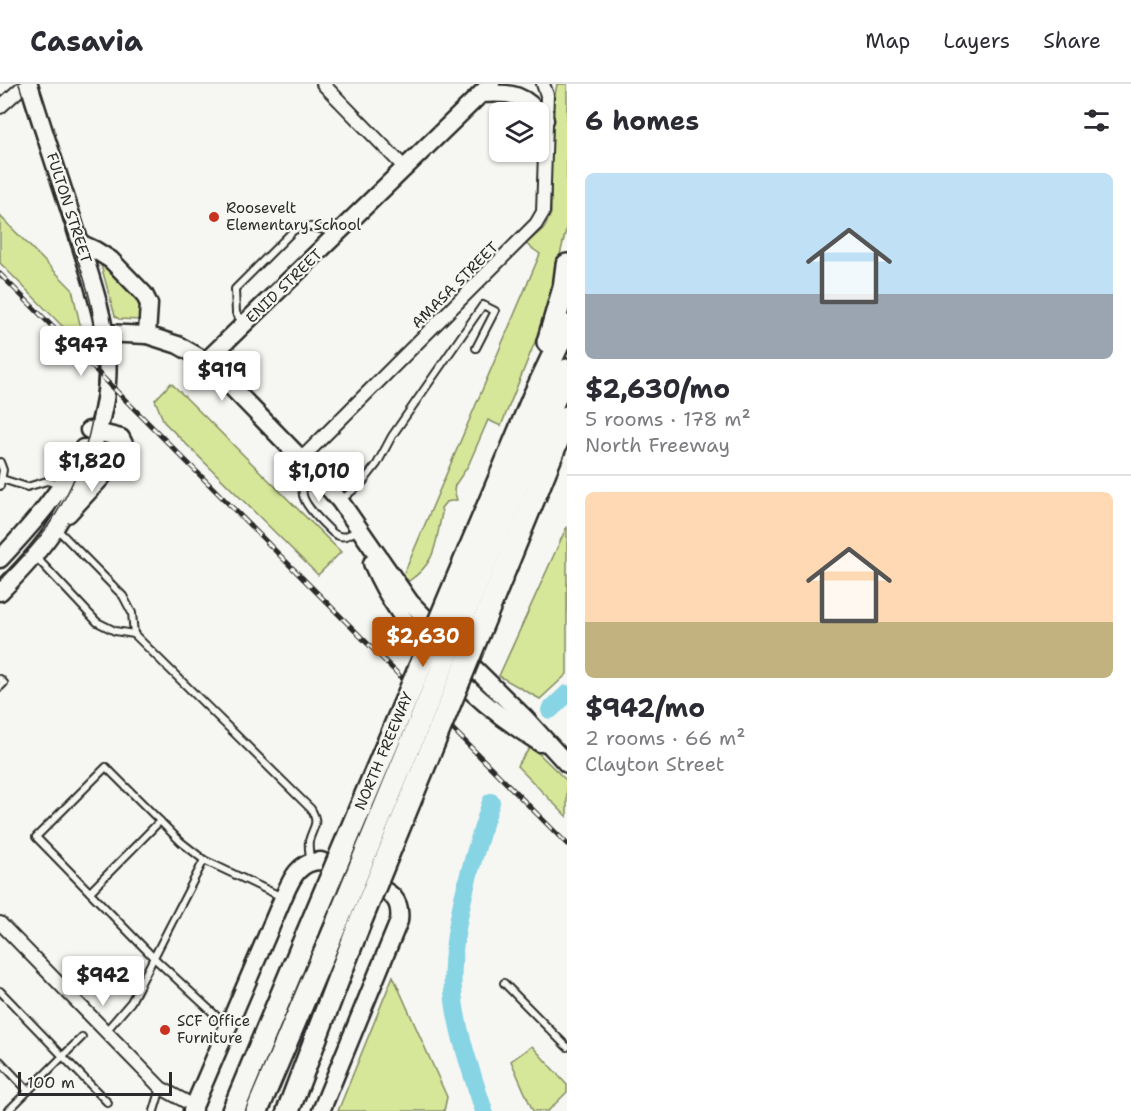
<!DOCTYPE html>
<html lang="en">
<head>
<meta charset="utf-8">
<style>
  :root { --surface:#fff; --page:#f7f7f7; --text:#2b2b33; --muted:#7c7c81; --line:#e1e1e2; --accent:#b45309 }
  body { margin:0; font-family:"Shantell Sans",sans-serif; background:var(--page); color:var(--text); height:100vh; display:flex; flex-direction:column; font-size:22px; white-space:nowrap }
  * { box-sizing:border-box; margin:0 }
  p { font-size:20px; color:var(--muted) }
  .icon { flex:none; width:33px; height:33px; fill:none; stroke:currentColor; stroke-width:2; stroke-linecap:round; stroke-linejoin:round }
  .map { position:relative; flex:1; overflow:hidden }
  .side { display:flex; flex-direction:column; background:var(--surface); width:564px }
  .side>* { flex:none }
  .buttons { position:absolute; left:489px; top:18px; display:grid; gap:12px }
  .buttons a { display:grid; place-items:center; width:60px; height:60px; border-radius:9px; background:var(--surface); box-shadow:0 2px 4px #0004; font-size:30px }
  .scale { position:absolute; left:18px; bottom:15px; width:154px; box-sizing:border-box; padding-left:6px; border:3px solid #2b2b2b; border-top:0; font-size:16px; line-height:21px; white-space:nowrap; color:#2b2b2b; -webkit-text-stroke:4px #f6f6f2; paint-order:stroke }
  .price { position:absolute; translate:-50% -51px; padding:0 14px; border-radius:6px; background:#fff; color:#222; font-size:20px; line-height:39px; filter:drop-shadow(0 2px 3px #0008) }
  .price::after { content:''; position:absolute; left:50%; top:36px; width:18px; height:14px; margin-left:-9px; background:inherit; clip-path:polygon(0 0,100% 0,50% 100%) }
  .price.active { background:var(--accent); color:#fff }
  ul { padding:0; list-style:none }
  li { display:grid; align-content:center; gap:12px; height:318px; padding:0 18px }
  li+li { border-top:2px solid var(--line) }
  li span { display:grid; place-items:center; height:186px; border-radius:9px; color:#555 }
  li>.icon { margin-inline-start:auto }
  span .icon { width:108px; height:108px; fill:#fffc; stroke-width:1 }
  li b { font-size:26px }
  h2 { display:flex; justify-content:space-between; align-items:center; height:72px; padding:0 18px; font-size:26px }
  header { display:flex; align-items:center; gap:36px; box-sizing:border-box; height:84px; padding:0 30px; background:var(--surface); border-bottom:2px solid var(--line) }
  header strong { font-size:28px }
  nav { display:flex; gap:33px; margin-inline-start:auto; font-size:21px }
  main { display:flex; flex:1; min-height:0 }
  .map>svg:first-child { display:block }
  .green { fill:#d7e79a; stroke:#818962; stroke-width:1.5 }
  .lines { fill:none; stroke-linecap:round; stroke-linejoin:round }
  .river { stroke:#86d4e4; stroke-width:18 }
  .lane-casing { stroke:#2b2b2b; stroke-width:10 }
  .street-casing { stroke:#2b2b2b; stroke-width:16 }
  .secondary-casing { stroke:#2b2b2b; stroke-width:21 }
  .highway-casing { stroke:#2b2b2b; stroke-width:26 }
  .lane { stroke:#f6f6f2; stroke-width:6 }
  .street { stroke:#f6f6f2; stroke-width:12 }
  .secondary { stroke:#f6f6f2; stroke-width:16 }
  .highway { stroke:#f6f6f2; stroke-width:21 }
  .tram { stroke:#2b2b2b; stroke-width:1.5 }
  .rail-casing { stroke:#2b2b2b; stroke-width:5 }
  .rail { stroke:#f6f6f2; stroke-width:3; stroke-dasharray:9; stroke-linecap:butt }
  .highway-bridge-casing { stroke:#2b2b2b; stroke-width:26; stroke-linecap:butt }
  .highway-bridge { stroke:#f6f6f2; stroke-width:21 }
  .poi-dot { fill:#c8321e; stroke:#f6f6f2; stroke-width:2 }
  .labels { text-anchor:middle; stroke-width:4.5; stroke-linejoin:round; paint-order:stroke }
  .street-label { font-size:15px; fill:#2b2b2b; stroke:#f6f6f2 }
  .poi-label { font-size:15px; fill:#2b2b2b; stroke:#f6f6f2; text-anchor:start }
</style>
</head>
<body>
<header>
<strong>Casavia</strong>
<nav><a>Map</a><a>Layers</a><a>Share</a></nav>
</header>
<main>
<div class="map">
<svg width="567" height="1027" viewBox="0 0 567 1027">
  <rect width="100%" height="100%" fill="#f6f6f2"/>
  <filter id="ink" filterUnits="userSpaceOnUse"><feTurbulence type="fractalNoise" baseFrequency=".0167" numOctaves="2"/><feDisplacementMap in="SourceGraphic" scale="12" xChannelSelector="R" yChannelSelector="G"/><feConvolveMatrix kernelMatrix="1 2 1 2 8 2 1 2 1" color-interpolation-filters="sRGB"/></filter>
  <g filter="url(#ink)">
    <g class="green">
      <path d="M 557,0 L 567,0 L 567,142 L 545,233 L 501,342 L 488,336 L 468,382 L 455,401 L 454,406 L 457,416 L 446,418 L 441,424 L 442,429 C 435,460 437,478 409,497 L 403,492 L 540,170 L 526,160 L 545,143 L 551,129 L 551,33 Z"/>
      <path d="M 0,132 L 72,205 L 82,249 L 76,256 L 0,179 Z"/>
      <path d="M 99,174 L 140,214 L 141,236 L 119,235 L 115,232 Z"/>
      <path d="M 171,299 L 341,468 L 318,491 L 164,338 L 155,316 Z"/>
      <path d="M 567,442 L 567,590 L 540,615 L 499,592 Z"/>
      <path d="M 531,662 L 567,697 L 567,733 L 517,682 Z"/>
      <path d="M 393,892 L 447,1013 L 444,1027 L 338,1027 Z"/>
      <path d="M 532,962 L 567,1001 L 567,1008 L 548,1027 L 533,1027 L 511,977 Z"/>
    </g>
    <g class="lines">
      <g class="river">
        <path d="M 550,626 L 567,610"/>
        <path d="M 484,1027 C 472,990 456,945 453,907 C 449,848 473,773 491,718"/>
      </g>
      <defs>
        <g id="lane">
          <path d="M 242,238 L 236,229 L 235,205 L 293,147 C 307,139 320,144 334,150"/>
          <path d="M 0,378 L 3,386 L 0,402"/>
          <path d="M 316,390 C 311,394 305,398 303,405 C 299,418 324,440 333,449 C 343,456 348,451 358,446"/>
          <path d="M 2,395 L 27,403 L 47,397 L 60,401"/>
          <path d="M 340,417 L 363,398 L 377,380 L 392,352 L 483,221 L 495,227 L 476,264"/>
          <path d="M 57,445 L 123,512 L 132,529 L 134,550"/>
          <path d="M 35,472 L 97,538 L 115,547 L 134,550 L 311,725 C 320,740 313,742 309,757 C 308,763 310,771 310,777"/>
          <path d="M 0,595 L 4,599 L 0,603"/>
          <path d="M 90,808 L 160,737"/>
          <path d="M 504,899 L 567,963"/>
          <path d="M 0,907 L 108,1019"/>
          <path d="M 226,941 L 153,873 L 36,753 L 106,683 L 181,758 L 204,776 L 282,813"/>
          <path d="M 106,947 L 131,918 L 204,776"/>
          <path d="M 0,977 L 28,1007"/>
          <path d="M 8,1027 L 82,953"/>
          <path d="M 154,1027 L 161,1004"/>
        </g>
        <g id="street">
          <path d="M 323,0 L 405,84"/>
          <path d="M 0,23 L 20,5 L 29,2"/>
          <path d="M 302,374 L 536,140 L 543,128 L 547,11 L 543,0"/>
          <path d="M 0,839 L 161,1004 L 194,1022"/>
        </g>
        <g id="secondary">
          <path d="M 481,10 C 513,8 525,10 545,36"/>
          <path d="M 80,159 L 95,166 L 111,176 L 144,210 L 149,220 L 147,251"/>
          <path d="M 103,249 L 147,251 L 178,261 L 206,277 L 316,390 L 340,417 L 410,518 L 443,552"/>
          <path d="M 206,277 L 491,0"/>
          <path d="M 68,430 L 124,369 L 125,362 L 121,354 L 89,346"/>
          <path d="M 0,475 C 31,442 64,405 83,364"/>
          <path d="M 372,479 C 388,516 407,542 435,571"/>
          <path d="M 0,508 C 18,490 36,471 51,450 C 77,412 104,344 107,298 C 111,249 93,201 79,156 C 63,104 45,52 29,0"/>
          <path d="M 461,571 L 525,634 L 567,680"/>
          <path d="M 453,589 C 479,617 508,639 540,659"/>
          <path d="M 192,1027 L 283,814 C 291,796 298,777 321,777 C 336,784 386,803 394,814 C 400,821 400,829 399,837 L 321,1027"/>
        </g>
        <g id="highway">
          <path d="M 548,258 L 564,204 L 567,181"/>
          <path d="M 501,391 L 533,314 L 567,242"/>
          <path d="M 517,402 L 567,286"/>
          <path d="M 537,407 L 567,333"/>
          <path d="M 233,1027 L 302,862"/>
          <path d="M 257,1027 L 338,836"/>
          <path d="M 288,1027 L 357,846"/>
        </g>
      </defs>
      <use href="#lane" class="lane-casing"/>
      <use href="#street" class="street-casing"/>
      <use href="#secondary" class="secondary-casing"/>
      <use href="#highway" class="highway-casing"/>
      <use href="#lane" class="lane"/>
      <use href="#street" class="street"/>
      <use href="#secondary" class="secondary"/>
      <use href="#highway" class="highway"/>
      <path class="tram" d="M 0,497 C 17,479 34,462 48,442 C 91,380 107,298 92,225 C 87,198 76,172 68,147 C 51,98 34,49 19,0"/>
      <defs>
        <path id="rail" d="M 0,190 L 567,760"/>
      </defs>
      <use href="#rail" class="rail-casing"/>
      <use href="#rail" class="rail"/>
      <defs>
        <g id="highway-bridge">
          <path d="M 338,836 L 517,402"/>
          <path d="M 357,846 L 537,407"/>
          <path d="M 302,862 L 501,391"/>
        </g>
      </defs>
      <use href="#highway-bridge" class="highway-bridge-casing"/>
      <use href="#highway-bridge" class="highway-bridge"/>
    </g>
  </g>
  <g class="poi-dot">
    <circle cx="214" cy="133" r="6"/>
    <circle cx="165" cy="946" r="6"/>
  </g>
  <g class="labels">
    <g class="street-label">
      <text transform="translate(69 124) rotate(72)" y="5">FULTON STREET</text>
      <text transform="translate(455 201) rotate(-45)" y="5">AMASA STREET</text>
      <text transform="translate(284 202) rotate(-44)" y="5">ENID STREET</text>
      <text transform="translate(384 667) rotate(-67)" y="5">NORTH FREEWAY</text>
    </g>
    <g class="poi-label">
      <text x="226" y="129">Roosevelt<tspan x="226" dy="17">Elementary School</tspan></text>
      <text x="177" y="942">SCF Office<tspan x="177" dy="17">Furniture</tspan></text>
    </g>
  </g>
</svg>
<div class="buttons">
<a><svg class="icon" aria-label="layers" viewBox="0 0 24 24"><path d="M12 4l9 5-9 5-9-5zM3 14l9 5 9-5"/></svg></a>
</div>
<div class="scale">100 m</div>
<b class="price" style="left:81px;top:293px">$947</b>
<b class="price" style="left:222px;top:318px">$919</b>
<b class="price" style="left:92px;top:409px">$1,820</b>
<b class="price" style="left:319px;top:419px">$1,010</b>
<b class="price active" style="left:423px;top:584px">$2,630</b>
<b class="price" style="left:103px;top:923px">$942</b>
</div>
<section class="side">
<h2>6 homes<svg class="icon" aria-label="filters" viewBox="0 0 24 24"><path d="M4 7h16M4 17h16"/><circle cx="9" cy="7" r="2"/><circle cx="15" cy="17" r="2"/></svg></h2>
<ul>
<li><span style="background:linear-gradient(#bfe0f5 65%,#9aa5b1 0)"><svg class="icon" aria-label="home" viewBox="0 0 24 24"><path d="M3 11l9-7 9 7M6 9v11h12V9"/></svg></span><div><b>$2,630/mo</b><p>5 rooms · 178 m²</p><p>North Freeway</p></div></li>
<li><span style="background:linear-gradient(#ffd9b3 70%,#c2b280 0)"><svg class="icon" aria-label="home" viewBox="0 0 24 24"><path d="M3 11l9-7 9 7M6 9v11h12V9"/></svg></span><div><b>$942/mo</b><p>2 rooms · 66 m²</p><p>Clayton Street</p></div></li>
</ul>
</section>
</main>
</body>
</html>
